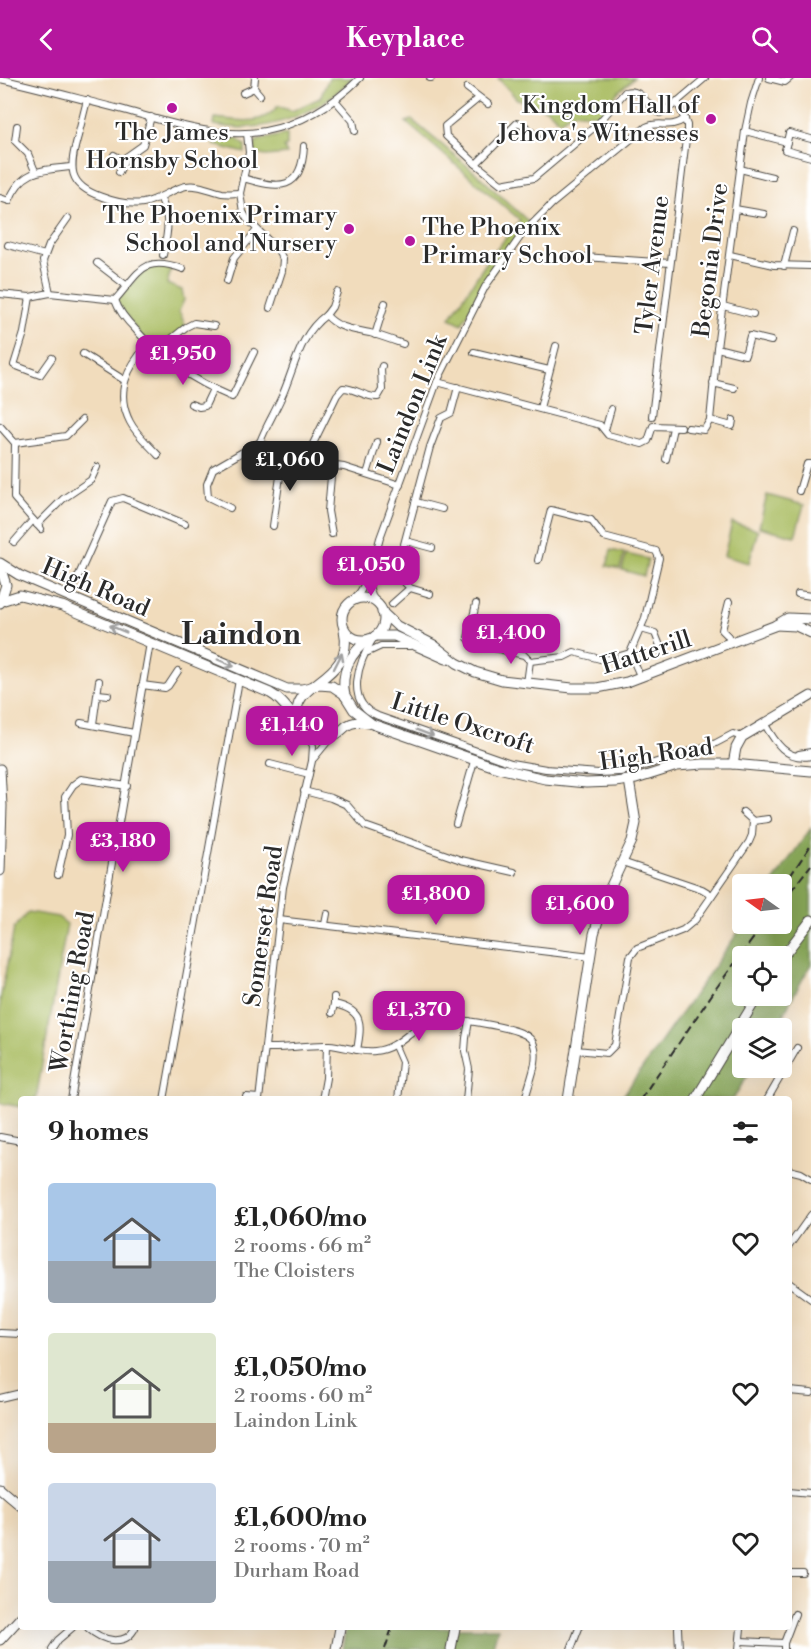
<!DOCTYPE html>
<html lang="en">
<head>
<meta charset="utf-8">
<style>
  :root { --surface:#fff; --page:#f6f6f6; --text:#222; --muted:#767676; --accent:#b5179e }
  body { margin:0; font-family:"Libre Bodoni",serif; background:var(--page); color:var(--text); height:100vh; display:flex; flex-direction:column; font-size:22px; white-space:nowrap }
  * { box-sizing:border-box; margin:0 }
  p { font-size:20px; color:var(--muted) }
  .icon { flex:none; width:33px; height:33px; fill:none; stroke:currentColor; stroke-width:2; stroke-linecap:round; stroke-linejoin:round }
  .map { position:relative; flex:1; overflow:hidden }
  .side { position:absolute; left:18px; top:1018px; width:774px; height:534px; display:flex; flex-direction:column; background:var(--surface); border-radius:6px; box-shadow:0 6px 24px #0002 }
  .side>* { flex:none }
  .needle { width:39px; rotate:284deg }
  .buttons { position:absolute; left:732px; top:796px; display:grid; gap:12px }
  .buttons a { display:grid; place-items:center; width:60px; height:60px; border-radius:6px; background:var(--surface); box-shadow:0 6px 24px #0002; font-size:30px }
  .price { position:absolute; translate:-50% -51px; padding:0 14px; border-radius:12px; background:var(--accent); color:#fff; font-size:20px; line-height:39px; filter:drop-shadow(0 2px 3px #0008) }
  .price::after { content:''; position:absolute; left:50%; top:36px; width:18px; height:14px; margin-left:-9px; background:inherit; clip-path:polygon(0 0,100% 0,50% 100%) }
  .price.on { background:#222; color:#fff }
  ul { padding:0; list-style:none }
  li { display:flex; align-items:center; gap:18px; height:150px; padding:0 30px }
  li span { display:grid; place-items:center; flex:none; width:168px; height:120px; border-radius:6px; color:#555 }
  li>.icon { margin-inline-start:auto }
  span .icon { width:72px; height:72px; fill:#fffc; stroke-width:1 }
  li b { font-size:26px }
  h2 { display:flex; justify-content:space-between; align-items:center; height:72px; padding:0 30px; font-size:26px }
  header { display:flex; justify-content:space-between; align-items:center; height:78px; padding:0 30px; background:var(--accent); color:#fff; font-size:27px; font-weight:700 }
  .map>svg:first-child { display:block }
  .green { fill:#a9bc60; stroke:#6a7446; stroke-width:1.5 }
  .forest { fill:#86a456; stroke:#586840; stroke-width:1.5; fill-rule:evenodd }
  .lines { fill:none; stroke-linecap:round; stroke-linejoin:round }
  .street-casing { stroke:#494641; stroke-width:8 }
  .secondary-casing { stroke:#494641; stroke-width:11 }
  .street { stroke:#fff; stroke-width:6 }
  .secondary { stroke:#fff; stroke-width:9 }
  .rail { stroke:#2b2b2b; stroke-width:2; stroke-dasharray:9 4.5; stroke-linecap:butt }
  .oneway { stroke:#a0a0a0 }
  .poi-dot { fill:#b5179e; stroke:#fff; stroke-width:2 }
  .labels { text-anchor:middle; stroke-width:4.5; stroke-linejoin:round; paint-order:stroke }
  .poi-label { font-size:24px; fill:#2b2b2b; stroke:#fff; text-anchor:end }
  .street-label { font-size:24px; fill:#2b2b2b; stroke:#fff }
  .district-label { font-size:30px; font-weight:bold; fill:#2b2b2b; stroke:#fff }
</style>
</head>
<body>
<header><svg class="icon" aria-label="back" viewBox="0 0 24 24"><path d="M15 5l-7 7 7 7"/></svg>Keyplace<svg class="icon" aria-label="search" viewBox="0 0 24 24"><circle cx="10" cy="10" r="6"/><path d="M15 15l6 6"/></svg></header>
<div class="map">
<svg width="811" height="1571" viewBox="0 0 811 1571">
  <rect width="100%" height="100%" fill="#fff"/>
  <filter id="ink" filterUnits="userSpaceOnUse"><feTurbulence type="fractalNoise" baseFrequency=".0167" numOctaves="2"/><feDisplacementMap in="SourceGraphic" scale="12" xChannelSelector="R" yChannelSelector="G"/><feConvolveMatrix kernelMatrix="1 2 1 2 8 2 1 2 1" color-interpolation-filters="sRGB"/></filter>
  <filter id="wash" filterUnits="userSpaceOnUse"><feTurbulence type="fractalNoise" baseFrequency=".008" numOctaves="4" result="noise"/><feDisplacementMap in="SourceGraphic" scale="24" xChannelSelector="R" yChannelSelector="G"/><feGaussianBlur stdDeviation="1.35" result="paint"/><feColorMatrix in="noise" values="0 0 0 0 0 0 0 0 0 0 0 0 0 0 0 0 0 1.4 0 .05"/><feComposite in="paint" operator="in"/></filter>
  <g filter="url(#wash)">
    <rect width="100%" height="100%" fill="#f1dcbc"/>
    <g class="green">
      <path d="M 329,0 L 352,0 C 317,37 265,57 214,47 L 215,40 C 237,42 262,49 278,28 L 292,33 L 320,20 Z"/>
      <path d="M 498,0 L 634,0 L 617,15 L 600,37 L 572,34 L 560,43 L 547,31 L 517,21 Z"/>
      <path d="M 412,42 L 477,96 L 529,144 L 483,209 L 462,246 L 450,240 L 486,185 L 520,142 L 406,44 Z"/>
      <path d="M 287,56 L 287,68 L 284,69 L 287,76 L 266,78 L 254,76 L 256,63 Z"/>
      <path d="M 216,61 L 237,61 L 245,67 L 245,75 L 214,67 Z"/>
      <path d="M 148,187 L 170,189 L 171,192 L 167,206 L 182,212 L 184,222 L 179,233 L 186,249 L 156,273 L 141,258 L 115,222 Z"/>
      <path d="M 767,417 L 804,427 L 795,458 L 759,449 Z"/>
      <path d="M 732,445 L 758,452 L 749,485 L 724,478 Z"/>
      <path d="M 611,472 L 624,475 L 620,491 L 607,488 Z"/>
      <path d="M 626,476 L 648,481 L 644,498 L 622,492 Z"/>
      <path d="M 28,834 L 58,839 L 67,846 L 36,1021 L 21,1022 L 21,1029 L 0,1025 L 0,922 L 14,850 Z"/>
    </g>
    <g class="forest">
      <path d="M 811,750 L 811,886 L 775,951 L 742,951 L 742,990 L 752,990 L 733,1021 L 620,1022 L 744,846 L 782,846 L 782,807 L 771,807 ZM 742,879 L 782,879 L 782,918 L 742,918 Z"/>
      <path d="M 346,1550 L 498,1550 L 492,1571 L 342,1571 Z"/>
    </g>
  </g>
  <g filter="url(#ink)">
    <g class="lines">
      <defs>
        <g id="street">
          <path d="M 255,0 L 254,10 L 260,17"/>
          <path d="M 430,0 L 431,0"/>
          <path d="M 769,0 L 785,4 L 790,0"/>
          <path d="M 0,1 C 40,10 80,21 120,31 C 165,43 218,62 265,53 C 302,46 333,27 360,0"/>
          <path d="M 467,10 L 488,26"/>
          <path d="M 243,15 L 254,10"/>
          <path d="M 479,20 L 445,48 L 446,58 L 476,86 L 501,106 L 534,100 L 597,47 L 625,14 C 643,9 646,29 660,35 L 672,28 L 705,0"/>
          <path d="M 87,22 C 84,34 81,46 78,58 C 69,90 67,107 102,119 C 115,124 129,127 143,125 C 159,122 171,111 186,108 C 198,106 210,112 222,115 C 228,116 234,115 240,115"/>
          <path d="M 335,22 L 353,43 L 355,53"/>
          <path d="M 17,48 L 15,63 L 28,76 L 35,93"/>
          <path d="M 745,53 L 787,64"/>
          <path d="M 247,55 L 249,75 L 240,115 L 243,134 L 247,141 L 278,172 L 283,181 L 282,193 L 270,230"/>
          <path d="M 811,61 L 789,55 L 785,72 L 811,79"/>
          <path d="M 114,77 L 123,82"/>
          <path d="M 476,86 L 517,45 L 526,49 L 537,59"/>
          <path d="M 740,91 L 772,99"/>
          <path d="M 119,94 L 126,79 L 143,67 L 151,39"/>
          <path d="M 243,100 C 279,111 302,114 304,68"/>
          <path d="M 160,119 C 171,142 168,153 163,177"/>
          <path d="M 0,120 L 9,123 C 22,91 42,92 71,89"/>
          <path d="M 735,131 L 764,136"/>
          <path d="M 8,167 L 45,177"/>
          <path d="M 730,177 L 774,187 L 811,188"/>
          <path d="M 570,178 L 670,185"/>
          <path d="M 97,185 L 127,208"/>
          <path d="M 784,188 L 793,153"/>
          <path d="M 227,203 L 234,180 L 257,152"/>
          <path d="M 50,215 L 43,183 L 49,167 L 68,140"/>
          <path d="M 0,216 L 30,219 L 50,215 L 115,222 C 140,194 143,176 183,191"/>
          <path d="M 30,219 L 24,255 L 14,287 L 40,297 L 52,280"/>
          <path d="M 115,222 C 119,234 127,243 136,252 C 163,283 194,303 232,319 L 254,274"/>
          <path d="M 723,228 L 753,236"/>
          <path d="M 326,237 L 332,229 L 337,214"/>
          <path d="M 375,257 L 385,225"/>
          <path d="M 148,266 C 128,289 114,313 130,344 C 136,356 149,367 158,377"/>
          <path d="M 717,270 L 745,277 L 750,258 L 771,263"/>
          <path d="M 156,273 L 186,249 L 194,245 L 214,248"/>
          <path d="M 474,274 L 549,292"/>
          <path d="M 83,276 L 124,302"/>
          <path d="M 437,304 L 600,347 L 608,357 L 642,366 L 648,363 L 653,348 L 681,349"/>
          <path d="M 713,305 L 734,310"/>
          <path d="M 191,326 L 199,329 L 205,328 L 213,311"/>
          <path d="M 540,330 L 556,268"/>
          <path d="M 652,338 L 687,53 L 687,47 L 677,23"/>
          <path d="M 710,342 L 732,348 L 733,342"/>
          <path d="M 0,348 L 15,365 L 66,358 L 82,342"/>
          <path d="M 688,350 L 704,352 L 710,342 L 717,270 L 745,53 L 751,25 L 759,0"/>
          <path d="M 605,352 L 611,331"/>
          <path d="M 260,364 C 266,348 275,334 282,318 C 295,289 299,257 326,237 C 338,251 353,251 370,255 C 381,258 392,262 403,266"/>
          <path d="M 15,365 L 14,420 L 41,451"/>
          <path d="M 666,381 L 673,350"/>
          <path d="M 304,384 L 337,317 L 343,310 C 356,310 365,320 378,319 L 382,312 L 381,291 L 382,288"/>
          <path d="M 332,387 L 328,433 L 332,456"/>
          <path d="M 367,396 L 377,364"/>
          <path d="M 799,413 L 807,386 L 811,386"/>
          <path d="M 416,424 L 442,431"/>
          <path d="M 230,430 L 208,419 L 207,406 L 213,391 L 260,364 L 283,377 L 304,384 L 344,389 L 400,407"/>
          <path d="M 37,447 L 63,421 L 91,402 L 97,389"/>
          <path d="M 273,448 L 283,377"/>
          <path d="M 406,463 L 432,470"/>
          <path d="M 14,464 L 33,442"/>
          <path d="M 538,482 L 551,432 L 591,442 L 604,459 L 656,473 L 659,480 L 645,540 L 630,575 L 641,600"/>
          <path d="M 430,516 L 410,510 L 405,505 L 403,470 L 430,369 L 441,340 L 451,335 L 458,309"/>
          <path d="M 798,516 L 811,518"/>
          <path d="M 69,519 L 112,423 L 123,420 L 185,446"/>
          <path d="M 351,524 L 360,514 L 367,502"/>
          <path d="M 729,524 L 722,552 L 728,558 L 730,565"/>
          <path d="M 392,526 L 410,510"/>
          <path d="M 476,526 L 468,560 L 473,565 L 524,577 L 530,583 L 564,579 L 574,574 L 600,581 L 609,581"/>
          <path d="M 380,529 L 372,518 L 368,504 L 380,460 L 437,304 L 485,209 L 523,155 L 552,126 L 646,49 C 661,42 668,52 685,41"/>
          <path d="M 641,551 L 655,555 L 662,573"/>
          <path d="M 374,559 C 359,583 343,624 378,638 L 511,685 L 546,691 L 599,695 L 620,694 L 641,689 L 716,665 L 733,656 L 742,659"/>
          <path d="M 368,574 L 381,568 L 410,568"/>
          <path d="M 620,578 L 630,575"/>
          <path d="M 527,605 L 530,583"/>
          <path d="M 142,607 L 165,610 L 168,608 L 178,593"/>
          <path d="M 98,616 L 108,617"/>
          <path d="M 81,645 L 134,655"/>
          <path d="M 764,645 C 775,664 786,683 811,678"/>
          <path d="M 93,646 L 99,603"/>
          <path d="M 799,676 L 811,674"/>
          <path d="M 314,680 L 332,658"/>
          <path d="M 270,686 L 309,696"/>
          <path d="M 304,713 L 331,720 L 347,727 L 365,748 L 461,782 L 514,794"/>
          <path d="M 743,734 L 753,743"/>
          <path d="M 456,746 L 474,683"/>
          <path d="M 622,784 L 702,811 L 712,817"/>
          <path d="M 58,797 L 67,757 L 65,719 L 73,707 L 81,701 L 127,708"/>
          <path d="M 279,842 L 591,879"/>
          <path d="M 325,846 L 327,836"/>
          <path d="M 334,919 L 334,926 C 363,932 362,945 357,972"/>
          <path d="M 332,935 L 334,926"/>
          <path d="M 395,968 L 402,984 L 398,1022"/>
          <path d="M 265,970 C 288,971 308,966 329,967 C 345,968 360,975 375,973 C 400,971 412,947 435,941 C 449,938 508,949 521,955 C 527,957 533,962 534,967 C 540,983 528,1006 525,1022"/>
          <path d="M 576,972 L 607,975 L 615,967 L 630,879 L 637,870 L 683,852 L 695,842 L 749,764 L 752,757 L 753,743 L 768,741"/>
          <path d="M 246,1019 L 259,1020"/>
          <path d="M 71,1022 L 150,565"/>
          <path d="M 164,1022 L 239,602"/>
          <path d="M 259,1022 L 283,809 L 312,683 L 313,668 L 306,653"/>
          <path d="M 322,1022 L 326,1000 L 327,967"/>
          <path d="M 466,1022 L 469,991 L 465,973 L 466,960 L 469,943"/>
          <path d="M 767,1022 L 797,970"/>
          <path d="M 0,1059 L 21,1063"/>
          <path d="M 789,1092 L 801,1095 L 811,1101"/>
          <path d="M 789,1168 L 811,1137"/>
          <path d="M 789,1205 L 811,1221"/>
          <path d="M 0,1255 L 21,1256"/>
          <path d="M 789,1313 L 811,1315"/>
          <path d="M 0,1320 L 21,1315"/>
          <path d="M 789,1413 L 811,1415"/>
          <path d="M 789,1495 L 803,1495"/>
          <path d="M 88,1550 C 101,1562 125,1570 135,1550"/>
          <path d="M 678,1550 L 679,1571"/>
          <path d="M 741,1563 L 784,1565"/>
          <path d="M 52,1571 L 58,1562 L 72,1550"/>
          <path d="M 571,1571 L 579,1550"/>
          <path d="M 739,1571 L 741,1550"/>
          <path d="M 784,1571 L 784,1565 L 795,1536"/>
        </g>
        <g id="secondary">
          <path d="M 0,485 L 19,497 L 35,504 L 287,611 L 302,611 L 319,607 L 332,608 L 344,616 L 354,632 L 372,646 L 498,690 L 545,701 L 586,705 L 615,704 L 636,701 L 677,688 L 703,686 L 733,686 L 811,693"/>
          <path d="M 0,488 L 6,507 L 0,525"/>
          <circle cx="363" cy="541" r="21"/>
          <path d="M 1,523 L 20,517 L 62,528 L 270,615 C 292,626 301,663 327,659 C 348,656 339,641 369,645"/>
          <path d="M 382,534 L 397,548 L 434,567 L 457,585 L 475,594 L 502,602 L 572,610 L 597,610 L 627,604 L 774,548 L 788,540 L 811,541"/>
          <path d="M 776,547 L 796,548 L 811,555"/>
          <path d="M 375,558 L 394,558 L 446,581"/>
          <path d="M 345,618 C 340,595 350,575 369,561"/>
          <path d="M 298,641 C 288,603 356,603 344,552"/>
          <path d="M 733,686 L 736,670 L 742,659 L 811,618"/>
          <path d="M 0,691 L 2,728 L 0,793"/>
          <path d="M 782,880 L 811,842"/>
          <path d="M 568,1022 L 594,856 L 604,823 L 632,763 L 636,745 L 629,702"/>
          <path d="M 695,1022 L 758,918"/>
          <path d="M 0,1410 L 21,1428"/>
          <path d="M 0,1562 L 21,1539"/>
          <path d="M 336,1571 L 340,1550"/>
          <path d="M 451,1571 L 455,1550"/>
        </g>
      </defs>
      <use href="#street" class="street-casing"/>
      <use href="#secondary" class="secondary-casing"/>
      <use href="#street" class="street"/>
      <use href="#secondary" class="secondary"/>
      <g class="rail">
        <path d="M 782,810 L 811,767"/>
        <path d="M 782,824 L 811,787"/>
        <path d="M 640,1022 L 717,909 L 764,846"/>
        <path d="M 385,1571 L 392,1550"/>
      </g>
    </g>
    <defs><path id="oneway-shaft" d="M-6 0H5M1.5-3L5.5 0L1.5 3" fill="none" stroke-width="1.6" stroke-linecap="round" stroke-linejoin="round" transform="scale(1.5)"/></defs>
    <g class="oneway">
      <use href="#oneway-shaft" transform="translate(118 551) rotate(-157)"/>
      <use href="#oneway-shaft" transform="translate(338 583) rotate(-63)"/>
      <use href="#oneway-shaft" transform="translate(226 585) rotate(23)"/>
      <use href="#oneway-shaft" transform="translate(425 655) rotate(21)"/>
    </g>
  </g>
  <g class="poi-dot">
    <circle cx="172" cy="30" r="6"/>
    <circle cx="711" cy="41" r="6"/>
    <circle cx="349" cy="151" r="6"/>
    <circle cx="410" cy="163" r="6"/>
  </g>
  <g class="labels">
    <g class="poi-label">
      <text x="699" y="35">Kingdom Hall of<tspan x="699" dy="28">Jehova's Witnesses</tspan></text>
      <text x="172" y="62" text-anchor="middle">The James<tspan x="172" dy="28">Hornsby School</tspan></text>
      <text x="337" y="145">The Phoenix Primary<tspan x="337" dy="28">School and Nursery</tspan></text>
      <text x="422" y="157" text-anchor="start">The Phoenix<tspan x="422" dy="28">Primary School</tspan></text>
    </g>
    <g class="street-label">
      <text transform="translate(710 182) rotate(-83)" y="8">Begonia Drive</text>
      <text transform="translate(652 187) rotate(-83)" y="8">Tyler Avenue</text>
      <text transform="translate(412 326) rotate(-68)" y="8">Laindon Link</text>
      <text transform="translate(96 509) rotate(23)" y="8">High Road</text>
      <text transform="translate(646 574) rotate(-18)" y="8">Hatterill</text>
      <text transform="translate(463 645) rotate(18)" y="8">Little Oxcroft</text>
      <text transform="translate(656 676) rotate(-8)" y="8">High Road</text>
      <text transform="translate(263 848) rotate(-82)" y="8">Somerset Road</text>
      <text transform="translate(72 914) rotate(-80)" y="8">Worthing Road</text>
    </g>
    <g class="district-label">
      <text x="241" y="566">Laindon</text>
    </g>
  </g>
</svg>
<div class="buttons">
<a><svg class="needle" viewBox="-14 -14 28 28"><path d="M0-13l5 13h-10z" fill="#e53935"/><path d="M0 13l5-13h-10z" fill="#767676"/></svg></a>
<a><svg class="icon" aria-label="locate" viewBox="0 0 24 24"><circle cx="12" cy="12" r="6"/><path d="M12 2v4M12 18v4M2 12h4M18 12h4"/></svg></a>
<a><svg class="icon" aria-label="layers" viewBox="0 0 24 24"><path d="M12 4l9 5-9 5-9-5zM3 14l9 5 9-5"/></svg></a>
</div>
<b class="price" style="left:183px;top:308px">£1,950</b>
<b class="price on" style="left:290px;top:414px">£1,060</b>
<b class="price" style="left:371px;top:519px">£1,050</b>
<b class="price" style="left:511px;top:587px">£1,400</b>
<b class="price" style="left:292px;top:679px">£1,140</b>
<b class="price" style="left:123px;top:795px">£3,180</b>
<b class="price" style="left:436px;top:848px">£1,800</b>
<b class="price" style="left:580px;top:858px">£1,600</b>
<b class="price" style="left:419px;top:964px">£1,370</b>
<section class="side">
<h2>9 homes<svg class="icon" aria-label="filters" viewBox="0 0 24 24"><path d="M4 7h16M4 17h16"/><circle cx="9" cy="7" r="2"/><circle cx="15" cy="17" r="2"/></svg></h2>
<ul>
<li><span style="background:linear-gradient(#a9c7e8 65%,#9aa5b1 0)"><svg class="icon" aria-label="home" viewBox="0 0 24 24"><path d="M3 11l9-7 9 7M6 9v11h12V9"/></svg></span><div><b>£1,060/mo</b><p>2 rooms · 66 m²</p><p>The Cloisters</p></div><svg class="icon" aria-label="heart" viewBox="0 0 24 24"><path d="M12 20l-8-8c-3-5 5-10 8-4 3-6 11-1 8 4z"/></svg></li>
<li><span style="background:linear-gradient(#dfe7d0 75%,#b9a48a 0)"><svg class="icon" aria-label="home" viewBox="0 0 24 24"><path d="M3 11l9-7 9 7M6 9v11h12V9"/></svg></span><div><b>£1,050/mo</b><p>2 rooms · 60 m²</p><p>Laindon Link</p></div><svg class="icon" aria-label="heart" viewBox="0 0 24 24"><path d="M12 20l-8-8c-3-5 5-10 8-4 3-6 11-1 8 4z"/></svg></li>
<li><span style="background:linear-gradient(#c9d6e8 65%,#9aa5b1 0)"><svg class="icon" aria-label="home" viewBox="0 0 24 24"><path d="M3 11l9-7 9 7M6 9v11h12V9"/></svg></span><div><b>£1,600/mo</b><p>2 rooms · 70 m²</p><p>Durham Road</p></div><svg class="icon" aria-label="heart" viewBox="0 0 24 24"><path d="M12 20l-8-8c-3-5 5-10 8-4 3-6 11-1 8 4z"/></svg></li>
</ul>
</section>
</div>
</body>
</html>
